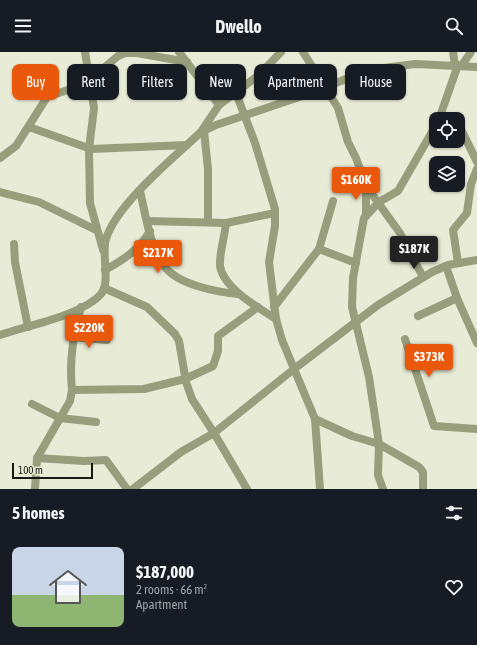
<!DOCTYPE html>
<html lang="en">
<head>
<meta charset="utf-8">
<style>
  :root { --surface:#171b24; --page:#20242c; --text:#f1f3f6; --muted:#9ea1a6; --line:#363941; --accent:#ea580c }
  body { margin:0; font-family:"Asap Condensed",sans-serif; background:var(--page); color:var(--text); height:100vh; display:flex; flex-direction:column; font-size:15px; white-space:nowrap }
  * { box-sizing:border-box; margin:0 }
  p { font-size:13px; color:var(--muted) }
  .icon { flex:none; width:22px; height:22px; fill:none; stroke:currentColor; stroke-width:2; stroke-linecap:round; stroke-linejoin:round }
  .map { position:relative; height:437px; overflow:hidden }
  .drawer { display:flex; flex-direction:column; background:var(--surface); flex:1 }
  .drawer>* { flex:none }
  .hud { position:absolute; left:12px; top:12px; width:453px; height:36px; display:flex; gap:8px }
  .tools { position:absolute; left:429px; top:60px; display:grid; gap:8px }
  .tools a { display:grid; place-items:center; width:36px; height:36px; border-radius:8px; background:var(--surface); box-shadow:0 1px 3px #0004; font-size:20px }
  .scale { position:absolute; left:12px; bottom:10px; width:81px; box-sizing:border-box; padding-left:4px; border:2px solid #171811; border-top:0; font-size:11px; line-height:14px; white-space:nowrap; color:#171811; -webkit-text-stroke:3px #e8ecd6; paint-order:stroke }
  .price { position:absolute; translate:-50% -34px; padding:0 9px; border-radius:4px; background:var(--accent); color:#fff; font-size:13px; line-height:26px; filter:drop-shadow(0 1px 2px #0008) }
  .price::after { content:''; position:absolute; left:50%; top:24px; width:12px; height:9px; margin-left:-6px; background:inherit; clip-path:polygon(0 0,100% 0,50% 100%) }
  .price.on { background:#222; color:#fff }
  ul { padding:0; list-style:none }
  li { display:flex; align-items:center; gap:12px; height:100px; padding:0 12px }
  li+li { border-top:1px solid var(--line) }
  li span { display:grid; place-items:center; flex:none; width:112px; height:80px; border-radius:8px; color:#555 }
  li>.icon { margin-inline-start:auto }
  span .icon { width:48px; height:48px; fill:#fffc; stroke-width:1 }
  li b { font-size:17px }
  h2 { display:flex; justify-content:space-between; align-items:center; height:48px; padding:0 12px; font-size:17px }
  .pill { padding:0 14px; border-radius:8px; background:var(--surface); box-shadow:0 1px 3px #0004; font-size:14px; line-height:36px }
  .pill.on { background:var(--accent); color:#fff }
  header { display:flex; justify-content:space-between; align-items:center; height:52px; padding:0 12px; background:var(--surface); font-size:18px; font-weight:700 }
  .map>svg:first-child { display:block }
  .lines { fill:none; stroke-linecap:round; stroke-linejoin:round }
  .minor { stroke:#989d7c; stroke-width:8 }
</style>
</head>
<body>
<header><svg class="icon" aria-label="menu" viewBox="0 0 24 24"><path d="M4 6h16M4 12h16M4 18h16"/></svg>Dwello<svg class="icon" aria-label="search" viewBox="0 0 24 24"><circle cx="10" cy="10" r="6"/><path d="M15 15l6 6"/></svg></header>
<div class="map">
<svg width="477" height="437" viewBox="0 0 477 437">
  <rect width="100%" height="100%" fill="#e8ecd6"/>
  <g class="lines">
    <g class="minor">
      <path d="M 85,0 L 94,56 L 89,97 L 90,151 L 103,198"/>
      <path d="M 179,0 L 219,53"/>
      <path d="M 303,0 L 338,56 L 348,90 L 356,106 L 366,134 L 400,181 L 423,225"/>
      <path d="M 453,0 L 455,13"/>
      <path d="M 462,13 L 471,0"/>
      <path d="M 236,41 L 255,91 L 275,157 L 275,174 L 269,210 L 276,267 L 282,288 L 315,367 L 320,437"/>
      <path d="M 440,64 L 448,67"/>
      <path d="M 439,67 L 458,13"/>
      <path d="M 458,71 L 477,110"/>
      <path d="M 29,75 L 91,97 L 187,93"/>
      <path d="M 204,79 L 208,117 L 208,170"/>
      <path d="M 201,80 L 219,53 L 259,23 L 281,0"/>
      <path d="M 0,106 L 16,94 L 47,45 L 85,32 L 118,4 L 125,1 L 137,1 L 187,10"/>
      <path d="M 140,139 C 146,164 149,193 165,215 C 179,233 217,240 238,242"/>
      <path d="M 0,140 L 39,150 L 96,178"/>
      <path d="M 366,164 L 366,134"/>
      <path d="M 147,169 L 226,171 L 275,161"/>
      <path d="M 226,171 C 225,183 219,202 220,214 C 223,236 259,256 276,267"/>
      <path d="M 14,192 L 15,210 L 28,275"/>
      <path d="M 319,197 L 356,211"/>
      <path d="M 458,211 L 453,178 L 467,161 L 471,132 L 477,117"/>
      <path d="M 446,214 L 457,246 L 477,291"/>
      <path d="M 105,218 C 123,208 139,198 150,179"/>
      <path d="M 104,236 L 147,255 L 175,282 L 179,289 L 186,330 L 192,347 L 214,381 L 247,437"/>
      <path d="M 274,255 L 319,197 L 333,149"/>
      <path d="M 418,264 L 457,246"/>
      <path d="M 0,283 C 26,274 83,263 101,242 C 111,230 101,202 106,187 C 116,153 173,106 200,81 L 216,73 L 311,41 L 368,18 L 415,12 L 477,15"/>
      <path d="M 73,285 L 107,288"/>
      <path d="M 405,287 L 434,374 L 477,377"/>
      <path d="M 72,338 C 69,309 73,284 81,255"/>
      <path d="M 32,352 L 60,366 L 96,370"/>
      <path d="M 315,367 L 352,384 L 379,392 L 419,415 L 423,420 L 423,437"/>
      <path d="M 37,406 L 84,409 L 106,408 L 127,437"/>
      <path d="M 35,437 L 37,406 L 70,349 L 72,338 L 144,337 L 185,327 L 213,314 L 218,299 L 218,284 L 258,255"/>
      <path d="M 133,437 L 181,400 L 214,381 L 294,317 L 378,253 L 432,220 L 448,213 L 477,208"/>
      <path d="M 383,437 L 378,423 L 379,392 L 369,325 L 352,255 L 353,226 L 364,166 L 379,150 L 398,139 L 436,73"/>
    </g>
  </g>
</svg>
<div class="tools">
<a><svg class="icon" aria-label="locate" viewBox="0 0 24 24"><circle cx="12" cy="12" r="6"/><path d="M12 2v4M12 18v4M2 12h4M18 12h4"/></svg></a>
<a><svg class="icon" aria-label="layers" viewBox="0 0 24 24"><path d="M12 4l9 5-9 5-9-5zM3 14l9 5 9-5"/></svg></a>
</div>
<div class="scale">100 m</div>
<b class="price" style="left:356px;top:149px">$160K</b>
<b class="price on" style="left:414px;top:218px">$187K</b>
<b class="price" style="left:158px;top:222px">$217K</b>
<b class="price" style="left:89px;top:297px">$220K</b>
<b class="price" style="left:429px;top:326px">$373K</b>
<div class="hud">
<a class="pill on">Buy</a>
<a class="pill">Rent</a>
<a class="pill">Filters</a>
<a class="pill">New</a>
<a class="pill">Apartment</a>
<a class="pill">House</a>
</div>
</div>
<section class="drawer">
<h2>5 homes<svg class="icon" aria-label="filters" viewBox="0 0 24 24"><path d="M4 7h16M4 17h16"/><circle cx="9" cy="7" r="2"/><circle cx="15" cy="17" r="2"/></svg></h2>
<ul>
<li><span style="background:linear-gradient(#c9d6e8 60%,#8fb573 0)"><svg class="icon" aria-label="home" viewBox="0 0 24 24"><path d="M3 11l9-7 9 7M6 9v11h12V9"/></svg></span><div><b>$187,000</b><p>2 rooms · 66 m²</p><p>Apartment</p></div><svg class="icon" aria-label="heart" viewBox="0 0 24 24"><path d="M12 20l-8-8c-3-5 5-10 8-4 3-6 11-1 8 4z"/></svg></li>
</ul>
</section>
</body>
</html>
